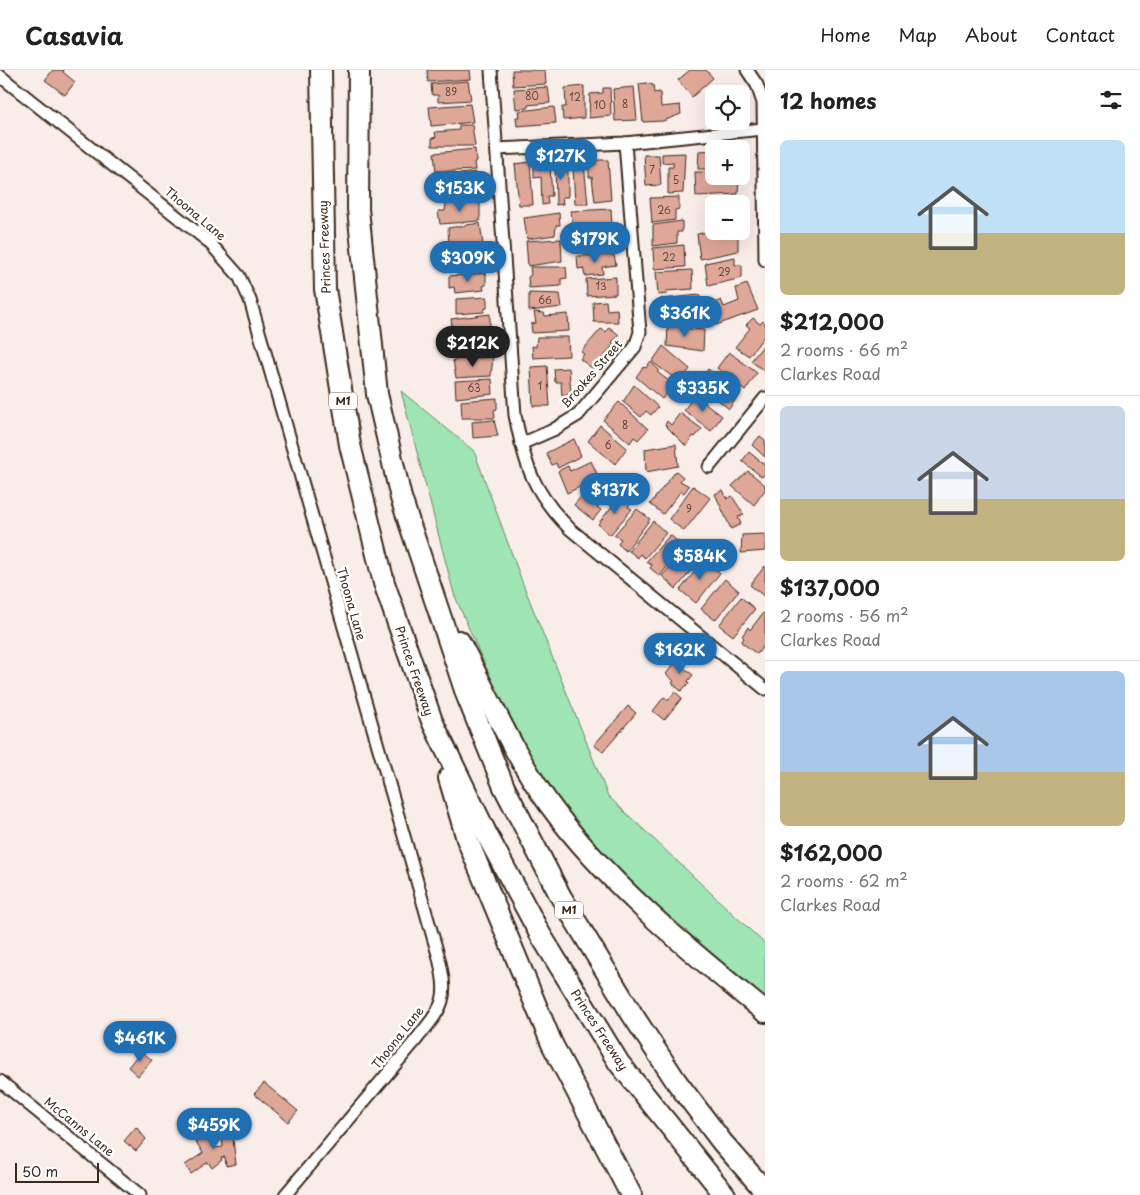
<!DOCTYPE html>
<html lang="en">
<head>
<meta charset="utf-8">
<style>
  :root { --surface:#fff; --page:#f6f6f6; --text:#222; --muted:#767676; --line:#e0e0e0; --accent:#1f6fb2 }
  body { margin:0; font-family:"Playpen Sans",sans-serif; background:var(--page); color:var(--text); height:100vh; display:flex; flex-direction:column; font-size:19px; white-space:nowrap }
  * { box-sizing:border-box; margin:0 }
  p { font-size:16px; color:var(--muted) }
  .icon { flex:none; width:28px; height:28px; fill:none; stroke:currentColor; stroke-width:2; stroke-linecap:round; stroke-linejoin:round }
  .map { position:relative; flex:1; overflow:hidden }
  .panel { display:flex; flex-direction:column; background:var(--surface); width:375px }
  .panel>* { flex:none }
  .fabs { position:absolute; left:705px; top:15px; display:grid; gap:10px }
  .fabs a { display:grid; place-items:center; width:45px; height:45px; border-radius:8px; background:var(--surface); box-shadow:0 5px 20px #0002; font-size:25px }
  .scale { position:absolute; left:15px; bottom:12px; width:84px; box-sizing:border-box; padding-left:5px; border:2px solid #3b2a1e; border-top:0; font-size:14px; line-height:18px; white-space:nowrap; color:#3b2a1e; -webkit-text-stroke:4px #fff; paint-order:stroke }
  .price { position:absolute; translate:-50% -42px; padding:0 11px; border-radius:18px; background:var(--accent); color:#fff; font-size:16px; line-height:32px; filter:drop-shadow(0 1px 2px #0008) }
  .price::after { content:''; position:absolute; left:50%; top:30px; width:15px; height:11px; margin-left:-8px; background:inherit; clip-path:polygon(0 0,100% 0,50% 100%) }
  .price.on { background:#222; color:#fff }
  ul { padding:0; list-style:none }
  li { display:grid; align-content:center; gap:10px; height:265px; padding:0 15px }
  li+li { border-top:1px solid var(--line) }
  li span { display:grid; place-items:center; height:155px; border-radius:8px; color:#555 }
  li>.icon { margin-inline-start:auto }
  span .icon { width:90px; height:90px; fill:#fffc; stroke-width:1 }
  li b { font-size:21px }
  h2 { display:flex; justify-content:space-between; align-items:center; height:60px; padding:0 15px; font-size:21px }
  header { display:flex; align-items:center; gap:30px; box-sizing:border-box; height:70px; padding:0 25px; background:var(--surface); border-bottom:1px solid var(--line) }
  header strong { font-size:24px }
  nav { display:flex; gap:28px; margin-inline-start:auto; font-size:18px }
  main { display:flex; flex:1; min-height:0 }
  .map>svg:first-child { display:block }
  .green { fill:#9ee5b3; stroke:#6c8868 }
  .building { fill:#dfa798; stroke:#3b2a1e }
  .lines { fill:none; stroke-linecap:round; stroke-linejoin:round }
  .street-casing { stroke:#3b2a1e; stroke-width:15 }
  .highway-casing { stroke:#3b2a1e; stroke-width:24 }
  .street { stroke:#fff; stroke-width:11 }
  .highway { stroke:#fff; stroke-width:20 }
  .labels { text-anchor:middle; stroke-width:5; stroke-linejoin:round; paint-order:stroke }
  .number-label { font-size:10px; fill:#64493c }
  .shield { fill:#fff; stroke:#766a62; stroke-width:1 }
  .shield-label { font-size:11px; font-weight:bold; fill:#3b2a1e }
  .street-label { font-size:12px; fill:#3b2a1e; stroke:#fff }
</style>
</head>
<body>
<header>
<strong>Casavia</strong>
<nav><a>Home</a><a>Map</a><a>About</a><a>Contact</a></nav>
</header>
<main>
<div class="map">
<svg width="765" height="1125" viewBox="0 0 765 1125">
  <rect width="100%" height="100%" fill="#f9edea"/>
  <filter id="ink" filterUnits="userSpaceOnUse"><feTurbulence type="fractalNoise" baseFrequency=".02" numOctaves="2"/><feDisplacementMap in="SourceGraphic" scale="10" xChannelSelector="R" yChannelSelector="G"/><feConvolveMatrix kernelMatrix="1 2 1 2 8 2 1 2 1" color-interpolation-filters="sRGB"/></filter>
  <g filter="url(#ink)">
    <path class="green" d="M 401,321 L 474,381 L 523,514 L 608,726 L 765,874 L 765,932 L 622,807 L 570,749 L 549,719 L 510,653 L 454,524 Z"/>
    <g class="building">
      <path d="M 53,0 L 64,0 L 63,2 L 75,12 L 65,25 L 45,10 Z"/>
      <path d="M 427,0 L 470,0 L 471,9 L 428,12 Z"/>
      <path d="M 512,0 L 545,0 L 546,14 L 513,16 Z"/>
      <path d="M 690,0 L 706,0 L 713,8 L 692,27 L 678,10 Z"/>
      <path d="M 468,11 L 471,30 L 438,32 L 438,25 L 432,25 L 431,14 Z"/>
      <path d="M 646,13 L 653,15 L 654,23 L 660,22 L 661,37 L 680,35 L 681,44 L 663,51 L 643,52 L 639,14 Z"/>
      <path d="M 584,16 L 584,48 L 563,50 L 562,37 L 566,37 L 565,18 Z"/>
      <path d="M 548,17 L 550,33 L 528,35 L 528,38 L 516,39 L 514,19 Z"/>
      <path d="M 634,17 L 637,50 L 615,51 L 613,19 Z"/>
      <path d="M 603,18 L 610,18 L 611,46 L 589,48 L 590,24 L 603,23 Z"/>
      <path d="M 470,34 L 473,52 L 431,56 L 429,37 Z"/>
      <path d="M 554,37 L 556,53 L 517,56 L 516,47 L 520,47 L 519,41 Z"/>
      <path d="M 459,55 L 472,55 L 475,76 L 432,76 L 432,68 L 436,67 L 435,62 L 459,60 Z"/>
      <path d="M 475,79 L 476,91 L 474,92 L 475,100 L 436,102 L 434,83 Z"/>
      <path d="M 714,80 L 714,99 L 698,99 L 699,81 Z"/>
      <path d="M 685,83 L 683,123 L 668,124 L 668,97 L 673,97 L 673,92 L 662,93 L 662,84 Z"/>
      <path d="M 644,85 L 659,85 L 661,115 L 646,116 Z"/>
      <path d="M 596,90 L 608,90 L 611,130 L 595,132 L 592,107 L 589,107 L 589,95 L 596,94 Z"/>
      <path d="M 568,91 L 568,127 L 562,127 L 563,134 L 556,135 L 555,93 Z"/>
      <path d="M 530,92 L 533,135 L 519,135 L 515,94 Z"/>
      <path d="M 584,94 L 588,134 L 575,134 L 573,97 Z"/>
      <path d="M 550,95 L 552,126 L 547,126 L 548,134 L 542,135 L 541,107 L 534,108 L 534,97 Z"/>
      <path d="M 476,102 L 477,122 L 437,126 L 437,107 Z"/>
      <path d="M 695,102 L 714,102 L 714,106 L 739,106 L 738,124 L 696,126 Z"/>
      <path d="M 679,127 L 679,139 L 675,140 L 675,150 L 652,153 L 650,128 Z"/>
      <path d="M 480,132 L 480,151 L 440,154 L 438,141 L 445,141 L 446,133 Z"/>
      <path d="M 611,139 L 612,156 L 573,160 L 571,141 Z"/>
      <path d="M 559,143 L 560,155 L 556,155 L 555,165 L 527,169 L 524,148 Z"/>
      <path d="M 682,151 L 682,162 L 677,162 L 677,173 L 653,176 L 653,155 Z"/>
      <path d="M 480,153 L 483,175 L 449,176 L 448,158 Z"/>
      <path d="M 608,158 L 608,168 L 613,167 L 614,177 L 574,181 L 574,163 Z"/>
      <path d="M 715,161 L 729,161 L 729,166 L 738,165 L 738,181 L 700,189 L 697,164 Z"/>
      <path d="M 561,169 L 562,191 L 528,196 L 526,171 Z"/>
      <path d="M 684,175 L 685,197 L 654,199 L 653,178 Z"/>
      <path d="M 486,180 L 485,197 L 445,201 L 443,189 L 453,187 L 453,181 Z"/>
      <path d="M 614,185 L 616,195 L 602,197 L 603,204 L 585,206 L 583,198 L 578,199 L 577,186 Z"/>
      <path d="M 735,187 L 735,195 L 742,195 L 742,208 L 708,216 L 705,193 Z"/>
      <path d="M 530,197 L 566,197 L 567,208 L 561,209 L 561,216 L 529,218 L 528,207 L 531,205 Z"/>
      <path d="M 692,200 L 693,219 L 666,221 L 667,224 L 658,225 L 656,202 Z"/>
      <path d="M 486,203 L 486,215 L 483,216 L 484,220 L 455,223 L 454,217 L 449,218 L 449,206 Z"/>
      <path d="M 616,207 L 616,224 L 587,226 L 586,209 Z"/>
      <path d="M 747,214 L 758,240 L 716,255 L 708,236 L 721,230 L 724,237 L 739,231 L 736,218 Z"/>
      <path d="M 529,223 L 560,224 L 562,237 L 529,241 Z"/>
      <path d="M 700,225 L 701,245 L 661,249 L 661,229 Z"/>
      <path d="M 487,227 L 487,238 L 484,239 L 484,242 L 456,244 L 456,229 Z"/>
      <path d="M 606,231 L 607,240 L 617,239 L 618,252 L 594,252 L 593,232 Z"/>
      <path d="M 534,242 L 544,243 L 545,246 L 568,244 L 569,261 L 532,263 L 531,254 L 536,253 Z"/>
      <path d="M 490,244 L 490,255 L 488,256 L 490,264 L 453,265 L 451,249 Z"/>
      <path d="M 753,248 L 760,254 L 763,251 L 765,253 L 765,265 L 749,286 L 735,277 L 750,258 L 746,255 Z"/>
      <path d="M 668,254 L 680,255 L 680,258 L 704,260 L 703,281 L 667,276 Z"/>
      <path d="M 609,257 L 619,265 L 612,272 L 614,274 L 593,299 L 580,289 L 584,284 L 581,282 L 601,259 L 606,262 Z"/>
      <path d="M 492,267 L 493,277 L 490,278 L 490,283 L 452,286 L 452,277 L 456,276 L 457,268 Z"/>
      <path d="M 537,267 L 568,267 L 569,286 L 533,288 L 532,276 L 536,277 Z"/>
      <path d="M 765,273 L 765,300 L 764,301 L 751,291 Z"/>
      <path d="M 663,276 L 690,299 L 680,312 L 652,292 Z"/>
      <path d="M 729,282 L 757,303 L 745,321 L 717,298 Z"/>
      <path d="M 493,287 L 491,306 L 456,308 L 453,290 Z"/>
      <path d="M 650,292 L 659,300 L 657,302 L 674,315 L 662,329 L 636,307 L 643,297 L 646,298 Z"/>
      <path d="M 547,296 L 550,336 L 533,336 L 531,297 Z"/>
      <path d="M 569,298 L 571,324 L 562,326 L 561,312 L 555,312 L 554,299 Z"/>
      <path d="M 708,299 L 731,317 L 733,314 L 741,322 L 729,339 L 697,313 Z"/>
      <path d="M 492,309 L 493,324 L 456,328 L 455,311 Z"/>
      <path d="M 634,315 L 658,337 L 651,345 L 646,341 L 641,347 L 623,332 Z"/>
      <path d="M 695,325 L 722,346 L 711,361 L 684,340 Z"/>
      <path d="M 497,328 L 497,339 L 494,340 L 495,348 L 462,348 L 461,331 Z"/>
      <path d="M 619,332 L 648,359 L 638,370 L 634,367 L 630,373 L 603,350 Z"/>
      <path d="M 680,343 L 702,359 L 695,367 L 693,366 L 686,376 L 665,355 L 667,351 L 671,355 Z"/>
      <path d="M 494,350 L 498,366 L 473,368 L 472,352 Z"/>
      <path d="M 600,355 L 627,378 L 615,394 L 588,371 Z"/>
      <path d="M 760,366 L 765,370 L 765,387 L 752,375 Z"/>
      <path d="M 574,369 L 581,386 L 558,398 L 556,393 L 552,395 L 546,383 Z"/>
      <path d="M 676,374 L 678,396 L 646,402 L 645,379 Z"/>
      <path d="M 749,382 L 765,395 L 765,403 L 762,407 L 742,391 Z"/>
      <path d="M 591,391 L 599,408 L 567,423 L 558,401 L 568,396 L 570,401 Z"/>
      <path d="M 676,401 L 683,407 L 680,411 L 689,416 L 684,423 L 681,421 L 663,444 L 650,434 Z"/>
      <path d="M 748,401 L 765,415 L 765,420 L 754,435 L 732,416 Z"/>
      <path d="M 602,412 L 612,420 L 597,437 L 601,440 L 593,450 L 574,435 L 588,418 L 593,422 Z"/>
      <path d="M 693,416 L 710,428 L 684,461 L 669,449 Z"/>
      <path d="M 723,420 L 727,429 L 732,426 L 744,445 L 738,447 L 741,454 L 731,459 L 715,424 Z"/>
      <path d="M 621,425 L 630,434 L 628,437 L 632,439 L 610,465 L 598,454 Z"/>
      <path d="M 637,439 L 650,449 L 626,481 L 618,474 L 621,469 L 614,465 Z"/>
      <path d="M 653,451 L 666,463 L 645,488 L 640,484 L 638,488 L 629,481 Z"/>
      <path d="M 765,464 L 765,481 L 741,483 L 742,465 Z"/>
      <path d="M 670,465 L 683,476 L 660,506 L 650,498 L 652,495 L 646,492 Z"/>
      <path d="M 687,481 L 699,491 L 676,519 L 662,506 L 670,497 L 673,498 Z"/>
      <path d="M 704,490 L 720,503 L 696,533 L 680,520 Z"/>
      <path d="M 765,496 L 765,527 L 750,515 Z"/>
      <path d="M 725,509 L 739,521 L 715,550 L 701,539 Z"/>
      <path d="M 741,527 L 755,539 L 733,566 L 719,555 Z"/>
      <path d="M 763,543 L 765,544 L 765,574 L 757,584 L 741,572 L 744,568 L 742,566 L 748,557 L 750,560 Z"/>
      <path d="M 678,589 L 686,595 L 684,598 L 693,605 L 688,611 L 689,613 L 681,621 L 672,613 L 674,611 L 666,604 Z"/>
      <path d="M 675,622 L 682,628 L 664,650 L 653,641 L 664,627 L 668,630 Z"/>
      <path d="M 628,636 L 636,643 L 603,682 L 594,675 Z"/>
      <path d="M 141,981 L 152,990 L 138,1006 L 128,997 Z"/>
      <path d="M 264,1013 L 298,1041 L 288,1052 L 254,1024 Z"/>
      <path d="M 231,1053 L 236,1094 L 226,1096 L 225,1087 L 221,1088 L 222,1090 L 212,1098 L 208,1092 L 191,1104 L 185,1095 L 203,1083 L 193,1067 L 203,1061 L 214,1078 L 223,1077 L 221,1054 Z"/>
      <path d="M 136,1057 L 146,1069 L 136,1081 L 124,1071 Z"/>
    </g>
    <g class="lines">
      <defs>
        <g id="street">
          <path d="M 491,0 L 515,345 C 525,396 533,422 570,459 L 765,619"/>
          <path d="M 747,0 L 757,15 L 763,33 L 765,190"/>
          <path d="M 0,6 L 209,172 L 239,206 L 250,230 L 439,888 C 442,902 446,918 442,931 C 438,945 424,959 416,970 L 285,1125"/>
          <path d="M 497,79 L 625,73 L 763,59"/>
          <path d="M 521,374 L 553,360 L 578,345 L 635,277 L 640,262 L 625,73"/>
          <path d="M 709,397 L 765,328"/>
          <path d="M 0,1011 L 140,1125"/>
        </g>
        <g id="highway">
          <path d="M 321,0 L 325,219 L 350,375 L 384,513 L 432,651 L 488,767 L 540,864 L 619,993 L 725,1125"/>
          <path d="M 359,0 L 358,139 L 377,324 L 401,428 L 467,626 L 504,717 L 561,827 L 632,944 L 676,1011 L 722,1072 L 765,1121"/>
          <path d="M 459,571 C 488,625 513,684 549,734 C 608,815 688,879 765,942"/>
          <path d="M 449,708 L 467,769 L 552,974 L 631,1125"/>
        </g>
      </defs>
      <use href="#street" class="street-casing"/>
      <use href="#highway" class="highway-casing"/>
      <use href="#street" class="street"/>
      <use href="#highway" class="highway"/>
    </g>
  </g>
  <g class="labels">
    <g class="number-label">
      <text x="451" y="26">89</text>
      <text x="532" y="30">80</text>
      <text x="575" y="31">12</text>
      <text x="625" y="38">8</text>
      <text x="600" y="39">10</text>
      <text x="652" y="104">7</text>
      <text x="676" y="114">5</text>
      <text x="664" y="144">26</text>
      <text x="669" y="191">22</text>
      <text x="724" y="206">29</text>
      <text x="601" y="220">13</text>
      <text x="545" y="234">66</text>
      <text x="540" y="320">1</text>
      <text x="474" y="322">63</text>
      <text x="625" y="359">8</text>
      <text x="608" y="379">6</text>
      <text x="689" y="443">9</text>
    </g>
    <g class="shield">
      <rect x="329" y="322.5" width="28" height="17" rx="4"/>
      <rect x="555" y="831.5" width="28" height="17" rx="4"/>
    </g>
    <g class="shield-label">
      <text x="343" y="335">M1</text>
      <text x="569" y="844">M1</text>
    </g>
    <g class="street-label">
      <text transform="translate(195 144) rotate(40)" y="4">Thoona Lane</text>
      <text transform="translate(325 177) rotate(-92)" y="4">Princes Freeway</text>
      <text transform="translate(592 304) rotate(-49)" y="4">Brookes Street</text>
      <text transform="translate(351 534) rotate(74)" y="4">Thoona Lane</text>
      <text transform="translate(414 601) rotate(71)" y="4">Princes Freeway</text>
      <text transform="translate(599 960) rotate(57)" y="4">Princes Freeway</text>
      <text transform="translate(398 968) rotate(-52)" y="4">Thoona Lane</text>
      <text transform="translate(79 1057) rotate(39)" y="4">McCanns Lane</text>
    </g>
  </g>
</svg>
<div class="fabs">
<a><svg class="icon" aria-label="locate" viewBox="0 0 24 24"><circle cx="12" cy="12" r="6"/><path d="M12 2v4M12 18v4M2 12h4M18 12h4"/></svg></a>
<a>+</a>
<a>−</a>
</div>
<div class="scale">50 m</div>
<b class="price" style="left:561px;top:111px">$127K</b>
<b class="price" style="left:460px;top:143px">$153K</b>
<b class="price" style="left:595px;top:194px">$179K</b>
<b class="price" style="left:468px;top:213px">$309K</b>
<b class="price" style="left:685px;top:268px">$361K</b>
<b class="price on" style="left:473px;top:298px">$212K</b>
<b class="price" style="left:703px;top:343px">$335K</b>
<b class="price" style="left:615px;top:445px">$137K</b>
<b class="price" style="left:700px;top:511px">$584K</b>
<b class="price" style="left:680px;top:605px">$162K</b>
<b class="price" style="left:140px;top:993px">$461K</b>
<b class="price" style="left:214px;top:1080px">$459K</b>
</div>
<section class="panel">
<h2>12 homes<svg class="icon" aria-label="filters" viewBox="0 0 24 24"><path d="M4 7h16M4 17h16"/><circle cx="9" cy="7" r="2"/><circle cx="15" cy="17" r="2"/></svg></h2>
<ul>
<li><span style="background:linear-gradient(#bfe0f5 60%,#c2b280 0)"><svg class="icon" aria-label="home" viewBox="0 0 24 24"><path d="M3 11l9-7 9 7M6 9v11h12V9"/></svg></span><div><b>$212,000</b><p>2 rooms · 66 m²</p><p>Clarkes Road</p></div></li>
<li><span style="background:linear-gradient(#c9d6e8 60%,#c2b280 0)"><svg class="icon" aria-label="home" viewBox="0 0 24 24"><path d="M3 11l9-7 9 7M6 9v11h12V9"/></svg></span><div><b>$137,000</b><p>2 rooms · 56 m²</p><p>Clarkes Road</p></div></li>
<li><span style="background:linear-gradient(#a9c7e8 65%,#c2b280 0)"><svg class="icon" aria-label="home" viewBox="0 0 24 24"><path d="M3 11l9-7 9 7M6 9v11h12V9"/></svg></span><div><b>$162,000</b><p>2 rooms · 62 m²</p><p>Clarkes Road</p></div></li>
</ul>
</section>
</main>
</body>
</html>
